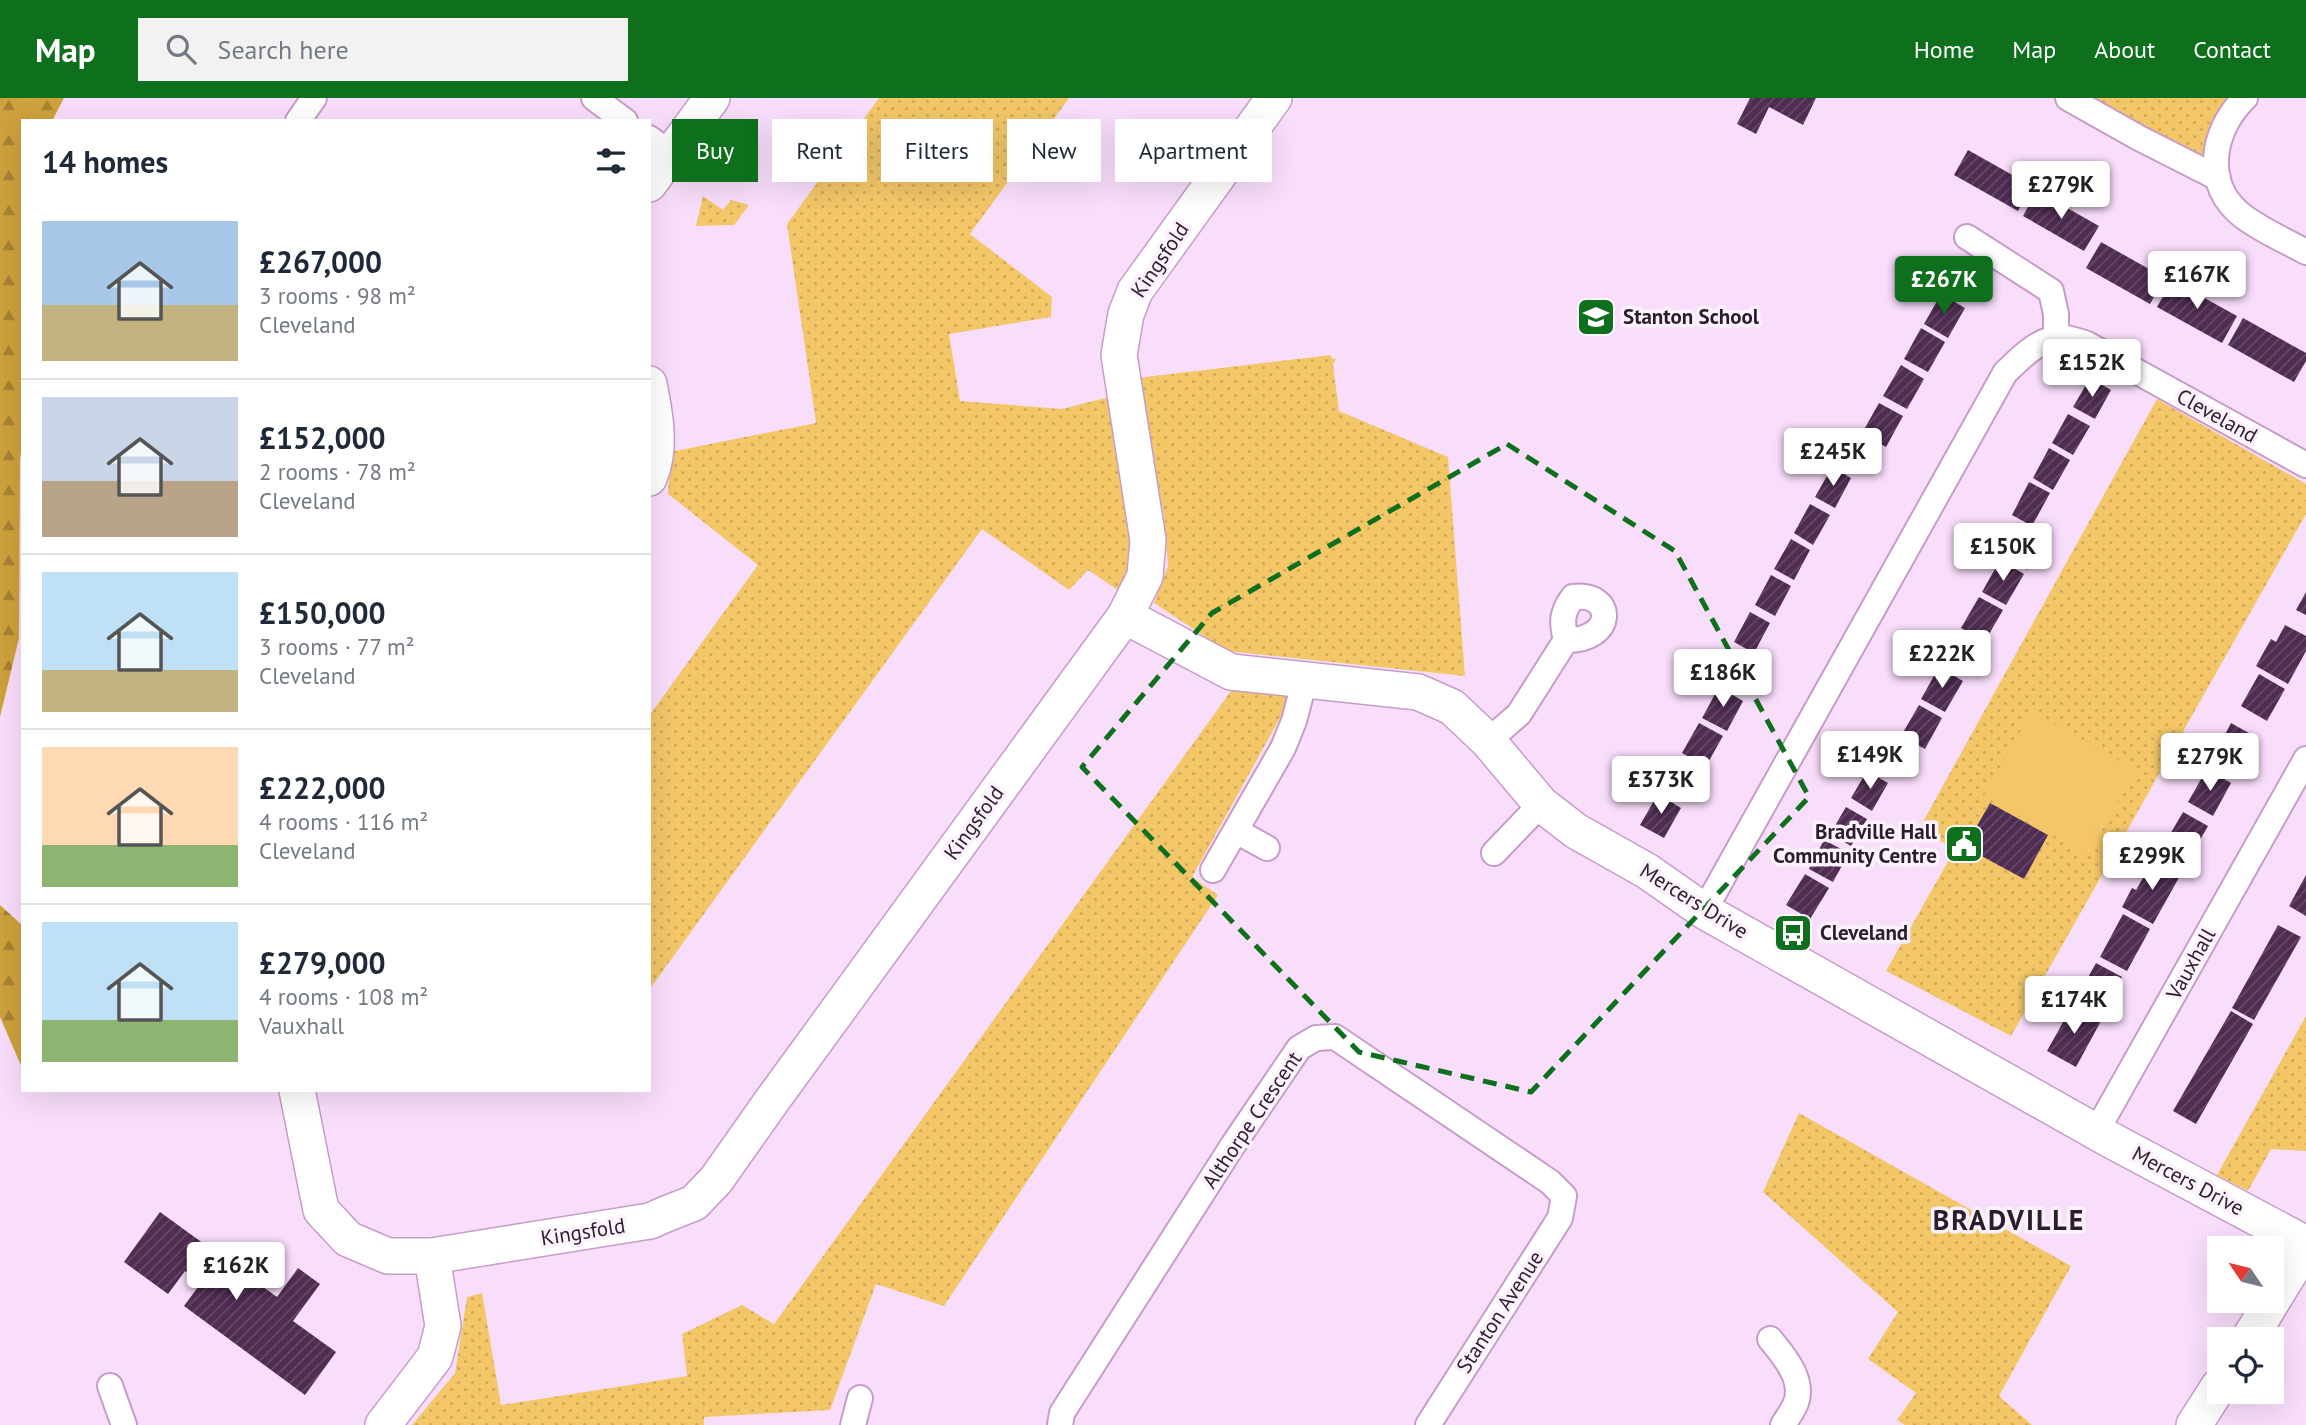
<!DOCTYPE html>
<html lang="en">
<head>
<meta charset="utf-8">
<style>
  :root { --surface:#fff; --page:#f2f2f3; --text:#1f2937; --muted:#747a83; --line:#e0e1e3; --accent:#0e6f1c }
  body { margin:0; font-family:"PT Sans",sans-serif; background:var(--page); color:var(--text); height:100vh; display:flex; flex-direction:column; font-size:26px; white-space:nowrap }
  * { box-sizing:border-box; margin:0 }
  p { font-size:23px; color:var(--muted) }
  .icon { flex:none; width:38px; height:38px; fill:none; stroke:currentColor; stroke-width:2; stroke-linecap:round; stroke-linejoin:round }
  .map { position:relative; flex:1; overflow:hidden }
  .sheet { position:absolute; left:21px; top:21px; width:630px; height:973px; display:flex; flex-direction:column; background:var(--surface); border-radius:0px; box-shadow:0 7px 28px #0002 }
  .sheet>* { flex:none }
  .banner { position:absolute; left:672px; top:21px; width:665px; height:63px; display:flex; gap:14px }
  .needle { width:46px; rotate:305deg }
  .tools { position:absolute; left:2207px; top:1138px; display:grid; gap:14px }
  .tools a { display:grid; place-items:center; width:77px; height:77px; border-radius:0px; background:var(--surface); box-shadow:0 7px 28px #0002; font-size:35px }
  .price { position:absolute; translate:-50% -60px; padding:0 16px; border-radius:7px; background:#fff; color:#222; font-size:23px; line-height:46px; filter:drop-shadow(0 2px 4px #0008) }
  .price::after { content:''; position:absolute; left:50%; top:42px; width:21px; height:16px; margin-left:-10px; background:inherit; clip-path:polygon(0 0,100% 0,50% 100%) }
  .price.on { background:var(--accent); color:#fff }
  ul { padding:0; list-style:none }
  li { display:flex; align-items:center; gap:21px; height:175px; padding:0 21px }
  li+li { border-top:2px solid var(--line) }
  li span { display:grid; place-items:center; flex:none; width:196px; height:140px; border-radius:0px; color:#555 }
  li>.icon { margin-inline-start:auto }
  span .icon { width:84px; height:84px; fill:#fffc; stroke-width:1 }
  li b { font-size:30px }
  h2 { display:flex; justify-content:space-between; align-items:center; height:84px; padding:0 21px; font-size:30px }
  .tag { padding:0 24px; border-radius:0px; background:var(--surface); box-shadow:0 7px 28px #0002; font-size:24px; line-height:63px }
  .tag.on { background:var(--accent); color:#fff }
  header { display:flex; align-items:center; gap:42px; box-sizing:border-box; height:98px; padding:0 35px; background:var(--accent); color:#fff }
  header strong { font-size:33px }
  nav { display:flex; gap:38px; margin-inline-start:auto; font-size:24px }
  .search { width:490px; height:63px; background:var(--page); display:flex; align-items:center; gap:18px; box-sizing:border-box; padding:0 24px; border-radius:0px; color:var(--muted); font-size:26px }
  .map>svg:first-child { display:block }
  .grass { fill:url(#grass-dots) }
  .forest { fill:url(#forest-firs) }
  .pitch { fill:#f3c768 }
  .building { fill:url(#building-hatch) }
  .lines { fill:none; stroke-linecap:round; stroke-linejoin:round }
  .street-casing { stroke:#c79cc9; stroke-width:28 }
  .secondary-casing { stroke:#c79cc9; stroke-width:38 }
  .street { stroke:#fff; stroke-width:24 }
  .secondary { stroke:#fff; stroke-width:35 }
  .marked { fill:none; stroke:#0e6f1c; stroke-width:5; stroke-dasharray:14 9; stroke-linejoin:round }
  .labels { text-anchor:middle; stroke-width:7; stroke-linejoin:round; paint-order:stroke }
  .street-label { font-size:21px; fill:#2c1c2d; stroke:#fbf2fc }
  .poi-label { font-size:21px; font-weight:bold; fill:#2c1c2d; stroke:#fbf2fc; text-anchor:start }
  .district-label { font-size:28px; font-weight:bold; letter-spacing:2px; fill:#2c1c2d; stroke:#fbf2fc }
</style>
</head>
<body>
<header>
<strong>Map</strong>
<div class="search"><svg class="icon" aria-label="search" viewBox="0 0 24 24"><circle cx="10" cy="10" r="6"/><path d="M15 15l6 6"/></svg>Search here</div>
<nav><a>Home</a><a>Map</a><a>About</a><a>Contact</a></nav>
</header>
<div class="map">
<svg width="2306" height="1327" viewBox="0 0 2306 1327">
  <defs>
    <pattern id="grass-dots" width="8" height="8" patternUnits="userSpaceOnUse" patternTransform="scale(1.75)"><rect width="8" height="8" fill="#f3c768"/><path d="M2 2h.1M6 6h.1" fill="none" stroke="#d0aa5a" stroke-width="1.8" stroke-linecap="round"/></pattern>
    <pattern id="forest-firs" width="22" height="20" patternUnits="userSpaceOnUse" patternTransform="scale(1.75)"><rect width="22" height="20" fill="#cea23c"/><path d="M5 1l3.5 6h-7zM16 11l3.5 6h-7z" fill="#a78333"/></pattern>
    <pattern id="building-hatch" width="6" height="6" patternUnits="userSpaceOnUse" patternTransform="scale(1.75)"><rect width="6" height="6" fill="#502c53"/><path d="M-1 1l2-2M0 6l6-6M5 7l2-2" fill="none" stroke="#664969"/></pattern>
  </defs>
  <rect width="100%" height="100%" fill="#f9defb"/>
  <g class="grass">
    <path d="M 879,0 L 1069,0 L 970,136 L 1052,199 L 1051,219 L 949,236 L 960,303 L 1062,311 L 1113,298 L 1135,438 L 1122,495 L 1088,472 L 1069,492 L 982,431 L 649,892 L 649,618 L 758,467 L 668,396 L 670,354 L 816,325 L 787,126 Z"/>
    <path d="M 2068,0 L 2245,0 L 2218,80 Z"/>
    <path d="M 703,98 L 723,112 L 731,102 L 749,107 L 734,127 L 696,128 Z"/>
    <path d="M 1331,257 L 1332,261 L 1336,260 L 1333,267 L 1339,313 L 1448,359 L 1465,578 L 1227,553 L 1154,505 L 1168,468 L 1164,419 L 1137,280 Z"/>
    <path d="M 2157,301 L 2306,386 L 2306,416 L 2011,938 L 1886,873 L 1955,751 L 1919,731 Z"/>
    <path d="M 1236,586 L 1291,600 L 1192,779 L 1218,797 L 944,1208 L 876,1186 L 830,1312 L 704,1319 L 704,1327 L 412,1327 L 455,1275 L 467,1199 L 482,1195 L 501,1307 L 687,1278 L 682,1236 L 742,1207 L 774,1226 Z"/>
    <path d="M 2306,918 L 2306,1053 L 2271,1051 L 2248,1093 L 2217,1077 Z"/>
    <path d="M 1799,1015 L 2071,1168 L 1999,1298 L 2032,1327 L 1905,1327 L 1897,1322 L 1916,1295 L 1868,1261 L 1898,1214 L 1763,1094 Z"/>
  </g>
  <g class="forest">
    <path d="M 0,0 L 64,0 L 52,23 L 23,23 L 23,339 L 20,362 L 19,540 L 0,619 Z"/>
    <path d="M 0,807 L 23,828 L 23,972 L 0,919 Z"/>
  </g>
  <path class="pitch" d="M 2032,613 L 2136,672 L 2088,757 L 1984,698 Z"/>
  <g class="building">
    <path d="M 1750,0 L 1816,0 L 1803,27 L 1769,9 L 1756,36 L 1737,26 Z"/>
    <path d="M 1968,52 L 2032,88 L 2018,113 L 1954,77 Z"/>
    <path d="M 2037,93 L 2099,128 L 2084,153 L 2023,118 Z"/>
    <path d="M 2101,144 L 2165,180 L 2150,206 L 2086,170 Z"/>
    <path d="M 1961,161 L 1985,174 L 1968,204 L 1944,191 Z"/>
    <path d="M 2172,182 L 2237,218 L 2222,245 L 2157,209 Z"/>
    <path d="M 1941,196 L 1965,210 L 1948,240 L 1924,226 Z"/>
    <path d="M 2243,220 L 2306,255 L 2306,263 L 2294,284 L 2228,247 Z"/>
    <path d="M 1921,230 L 1945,244 L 1928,274 L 1904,261 Z"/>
    <path d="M 1901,267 L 1924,281 L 1907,311 L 1883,298 Z"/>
    <path d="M 2090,280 L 2111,292 L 2095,321 L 2073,309 Z"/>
    <path d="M 1879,305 L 1903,318 L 1886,349 L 1862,335 Z"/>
    <path d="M 2068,316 L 2090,328 L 2073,357 L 2052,345 Z"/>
    <path d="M 1850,334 L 1870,345 L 1854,375 L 1834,364 Z"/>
    <path d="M 2049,350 L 2070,362 L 2053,392 L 2033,380 Z"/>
    <path d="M 1832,369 L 1851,380 L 1835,410 L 1815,399 Z"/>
    <path d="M 2029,384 L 2050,395 L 2032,428 L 2012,417 Z"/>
    <path d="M 1810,406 L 1830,417 L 1813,447 L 1794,435 Z"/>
    <path d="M 2019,427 L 2044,440 L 2027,472 L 2002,458 Z"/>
    <path d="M 1791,441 L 1810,452 L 1794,482 L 1774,471 Z"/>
    <path d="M 2000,462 L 2024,476 L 2006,507 L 1982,494 Z"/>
    <path d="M 1771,477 L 1791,488 L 1775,518 L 1755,507 Z"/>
    <path d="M 2306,494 L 2306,517 L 2296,512 Z"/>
    <path d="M 1979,499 L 2003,512 L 1985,543 L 1961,530 Z"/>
    <path d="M 1750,514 L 1770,525 L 1754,555 L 1734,544 Z"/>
    <path d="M 2285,527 L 2306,538 L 2306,553 L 2288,586 L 2256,568 L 2271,541 L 2276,544 Z"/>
    <path d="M 1959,534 L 1983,548 L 1966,578 L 1942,564 Z"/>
    <path d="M 1738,555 L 1762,568 L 1747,597 L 1723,583 Z"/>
    <path d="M 1939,569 L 1963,583 L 1945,614 L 1921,601 Z"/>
    <path d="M 2259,576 L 2285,591 L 2267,623 L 2241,608 Z"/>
    <path d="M 1719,589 L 1743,603 L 1727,633 L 1702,620 Z"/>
    <path d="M 1919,607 L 1942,620 L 1925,651 L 1901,638 Z"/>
    <path d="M 1699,625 L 1723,638 L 1706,668 L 1682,655 Z"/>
    <path d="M 2231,625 L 2256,639 L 2238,673 L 2213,660 Z"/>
    <path d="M 1889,635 L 1910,648 L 1892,678 L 1871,666 Z"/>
    <path d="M 1679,660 L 1703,674 L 1686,703 L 1662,689 Z"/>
    <path d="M 2207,671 L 2231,685 L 2213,718 L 2188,704 Z"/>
    <path d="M 1867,673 L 1888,685 L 1872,713 L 1851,700 Z"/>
    <path d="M 1658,696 L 1681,710 L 1664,740 L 1640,727 Z"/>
    <path d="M 1990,705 L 2048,737 L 2024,781 L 1965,749 Z"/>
    <path d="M 1846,709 L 1867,721 L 1851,748 L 1830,736 Z"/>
    <path d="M 2183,714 L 2208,728 L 2186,767 L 2161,752 Z"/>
    <path d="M 1824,742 L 1849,755 L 1833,784 L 1809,771 Z"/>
    <path d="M 2154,761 L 2181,776 L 2153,826 L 2122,809 L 2132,790 L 2136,792 Z"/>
    <path d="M 1805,776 L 1829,790 L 1810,821 L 1786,807 Z"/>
    <path d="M 2306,777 L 2306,818 L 2289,808 Z"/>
    <path d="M 2123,816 L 2150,831 L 2127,873 L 2100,859 Z"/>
    <path d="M 2278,827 L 2301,839 L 2254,922 L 2232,910 Z"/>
    <path d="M 2096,865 L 2122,879 L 2101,917 L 2075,903 Z"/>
    <path d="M 2072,908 L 2101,923 L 2076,969 L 2047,953 Z"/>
    <path d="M 2231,913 L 2253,926 L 2196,1026 L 2173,1013 Z"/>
    <path d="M 160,1114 L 277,1199 L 298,1170 L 320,1186 L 293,1223 L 336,1254 L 305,1297 L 184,1208 L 201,1185 L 185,1173 L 168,1196 L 124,1164 Z"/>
  </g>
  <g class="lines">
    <defs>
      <g id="street">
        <path d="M 594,0 L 625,23"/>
        <path d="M 2068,0 L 2139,40 L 2218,80"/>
        <path d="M 2245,0 C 2211,33 2202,88 2244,119 C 2263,133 2286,143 2306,154"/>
        <path d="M 298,23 L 314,0"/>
        <path d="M 649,40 L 671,56"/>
        <path d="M 1967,139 L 2051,193 L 2056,216 L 2056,241"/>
        <path d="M 1488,643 L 1519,616 L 1566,542 C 1561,523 1562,514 1573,499 C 1616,494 1615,543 1566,542"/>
        <path d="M 1236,733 L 1267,750"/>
        <path d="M 1494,755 L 1541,706"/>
        <path d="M 1213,772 L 1283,650 L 1294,623 L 1305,581"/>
        <path d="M 1704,813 L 2005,275 C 2021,259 2041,238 2066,240 C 2073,241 2081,244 2087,246 L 2306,367"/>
        <path d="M 2096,1034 L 2306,661"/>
        <path d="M 1770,1241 C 1784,1258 1806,1283 1795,1307 C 1792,1314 1787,1320 1783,1327"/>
        <path d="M 110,1288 L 124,1327"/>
        <path d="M 853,1327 L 860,1300"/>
        <path d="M 1060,1327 L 1062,1315 L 1233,1047 L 1299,950 L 1316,940 L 1335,939 L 1550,1084 L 1564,1098 L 1560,1120 L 1428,1327"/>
      </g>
      <g id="secondary">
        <path d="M 649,86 L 712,0"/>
        <path d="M 649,286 C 655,317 662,350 649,380"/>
        <path d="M 1125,518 L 1231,574 L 1418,594 L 1452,609 L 1488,643 L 1541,706 L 1576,733 L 1647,773 L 1704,813 L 2107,1040 L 2306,1146"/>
        <path d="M 297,992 L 321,1112 L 348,1141 L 388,1158 L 432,1158 L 650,1123 L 666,1116 L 694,1105 L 716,1082 L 771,1004 L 1125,518 L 1145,478 L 1148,442 L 1119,257 L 1126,216 L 1135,193 L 1274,0"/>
        <path d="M 2249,1241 L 2306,1148"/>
        <path d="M 383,1327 L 435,1259 L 443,1228 L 432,1158"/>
        <path d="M 2194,1327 L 2219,1288"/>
      </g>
    </defs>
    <use href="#street" class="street-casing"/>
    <use href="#secondary" class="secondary-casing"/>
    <use href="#street" class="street"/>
    <use href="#secondary" class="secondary"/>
  </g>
  <path class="marked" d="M 1507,346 L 1675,453 L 1809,699 L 1531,994 L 1359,954 L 1082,669 L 1212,515 Z"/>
  <defs>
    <symbol id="school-square" viewBox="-11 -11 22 22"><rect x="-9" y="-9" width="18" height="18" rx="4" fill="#0e6f1c" stroke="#fbf2fc"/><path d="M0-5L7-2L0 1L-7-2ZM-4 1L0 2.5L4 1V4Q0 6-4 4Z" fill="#fff"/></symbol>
    <symbol id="civic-square" viewBox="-11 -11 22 22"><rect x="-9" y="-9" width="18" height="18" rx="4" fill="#0e6f1c" stroke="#fbf2fc"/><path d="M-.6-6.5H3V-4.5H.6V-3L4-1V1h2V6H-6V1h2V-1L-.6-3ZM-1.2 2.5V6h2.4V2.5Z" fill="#fff"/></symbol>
    <symbol id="bus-square" viewBox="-11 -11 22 22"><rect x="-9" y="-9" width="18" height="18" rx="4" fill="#0e6f1c" stroke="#fbf2fc"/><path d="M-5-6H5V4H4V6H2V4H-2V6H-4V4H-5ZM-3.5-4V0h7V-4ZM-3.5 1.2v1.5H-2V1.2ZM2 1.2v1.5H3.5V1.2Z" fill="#fff"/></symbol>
  </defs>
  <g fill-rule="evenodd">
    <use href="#school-square" x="1574" y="197" width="44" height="44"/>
    <use href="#civic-square" x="1942" y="724" width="44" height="44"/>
    <use href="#bus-square" x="1771" y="813" width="44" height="44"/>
  </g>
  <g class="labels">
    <g class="street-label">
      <text transform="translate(1160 162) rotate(-56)" y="7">Kingsfold</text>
      <text transform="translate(2217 318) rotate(29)" y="7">Cleveland</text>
      <text transform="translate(974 725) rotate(-54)" y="7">Kingsfold</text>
      <text transform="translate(1694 803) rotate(32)" y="7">Mercers Drive</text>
      <text transform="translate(2191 866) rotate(-61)" y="7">Vauxhall</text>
      <text transform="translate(1252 1022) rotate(-56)" y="7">Althorpe Crescent</text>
      <text transform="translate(2188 1083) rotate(28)" y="7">Mercers Drive</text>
      <text transform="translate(583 1134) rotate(-9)" y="7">Kingsfold</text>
      <text transform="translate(1500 1214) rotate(-57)" y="7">Stanton Avenue</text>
    </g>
    <g class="poi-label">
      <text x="1623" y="226">Stanton School</text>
      <text x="1937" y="741" text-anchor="end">Bradville Hall<tspan x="1937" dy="24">Community Centre</tspan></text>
      <text x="1820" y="842">Cleveland</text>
    </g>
    <g class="district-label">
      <text x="2009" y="1132">BRADVILLE</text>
    </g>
  </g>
</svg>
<div class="tools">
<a><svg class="needle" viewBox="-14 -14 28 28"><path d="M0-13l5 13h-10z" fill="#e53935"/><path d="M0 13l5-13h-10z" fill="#747a83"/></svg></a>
<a><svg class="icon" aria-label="locate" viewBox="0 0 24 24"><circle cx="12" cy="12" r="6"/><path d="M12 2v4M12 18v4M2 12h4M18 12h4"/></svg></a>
</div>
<b class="price" style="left:2061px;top:123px">£279K</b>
<b class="price" style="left:2197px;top:213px">£167K</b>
<b class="price on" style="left:1944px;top:218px">£267K</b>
<b class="price" style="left:2092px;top:301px">£152K</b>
<b class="price" style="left:1833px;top:390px">£245K</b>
<b class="price" style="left:2003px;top:485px">£150K</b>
<b class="price" style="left:1942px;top:592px">£222K</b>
<b class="price" style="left:1723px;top:611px">£186K</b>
<b class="price" style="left:1870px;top:693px">£149K</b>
<b class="price" style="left:2210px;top:695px">£279K</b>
<b class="price" style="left:1661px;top:718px">£373K</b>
<b class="price" style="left:2152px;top:794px">£299K</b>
<b class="price" style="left:2074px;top:938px">£174K</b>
<b class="price" style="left:236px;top:1204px">£162K</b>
<div class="banner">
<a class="tag on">Buy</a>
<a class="tag">Rent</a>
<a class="tag">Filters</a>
<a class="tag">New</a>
<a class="tag">Apartment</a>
</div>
<section class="sheet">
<h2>14 homes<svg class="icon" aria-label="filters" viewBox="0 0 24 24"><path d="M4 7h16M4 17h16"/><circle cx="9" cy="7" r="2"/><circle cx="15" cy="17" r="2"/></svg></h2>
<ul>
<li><span style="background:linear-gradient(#a9c7e8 60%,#c2b280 0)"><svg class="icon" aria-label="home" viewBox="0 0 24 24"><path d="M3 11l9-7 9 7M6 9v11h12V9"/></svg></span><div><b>£267,000</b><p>3 rooms · 98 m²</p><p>Cleveland</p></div></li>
<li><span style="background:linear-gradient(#c9d6e8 60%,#b9a48a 0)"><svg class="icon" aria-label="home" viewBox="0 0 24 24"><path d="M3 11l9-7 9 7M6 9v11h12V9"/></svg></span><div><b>£152,000</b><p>2 rooms · 78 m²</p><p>Cleveland</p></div></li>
<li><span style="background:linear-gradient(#bfe0f5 70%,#c2b280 0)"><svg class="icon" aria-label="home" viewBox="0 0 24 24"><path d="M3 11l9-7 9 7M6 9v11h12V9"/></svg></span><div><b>£150,000</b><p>3 rooms · 77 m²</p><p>Cleveland</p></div></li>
<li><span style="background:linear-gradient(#ffd9b3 70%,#8fb573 0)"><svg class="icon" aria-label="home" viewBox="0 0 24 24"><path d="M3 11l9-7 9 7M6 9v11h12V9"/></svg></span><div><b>£222,000</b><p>4 rooms · 116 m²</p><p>Cleveland</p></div></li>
<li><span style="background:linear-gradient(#bfe0f5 70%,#8fb573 0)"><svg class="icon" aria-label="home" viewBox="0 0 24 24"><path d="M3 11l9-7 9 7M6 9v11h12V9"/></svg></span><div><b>£279,000</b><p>4 rooms · 108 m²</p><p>Vauxhall</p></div></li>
</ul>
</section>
</div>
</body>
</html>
